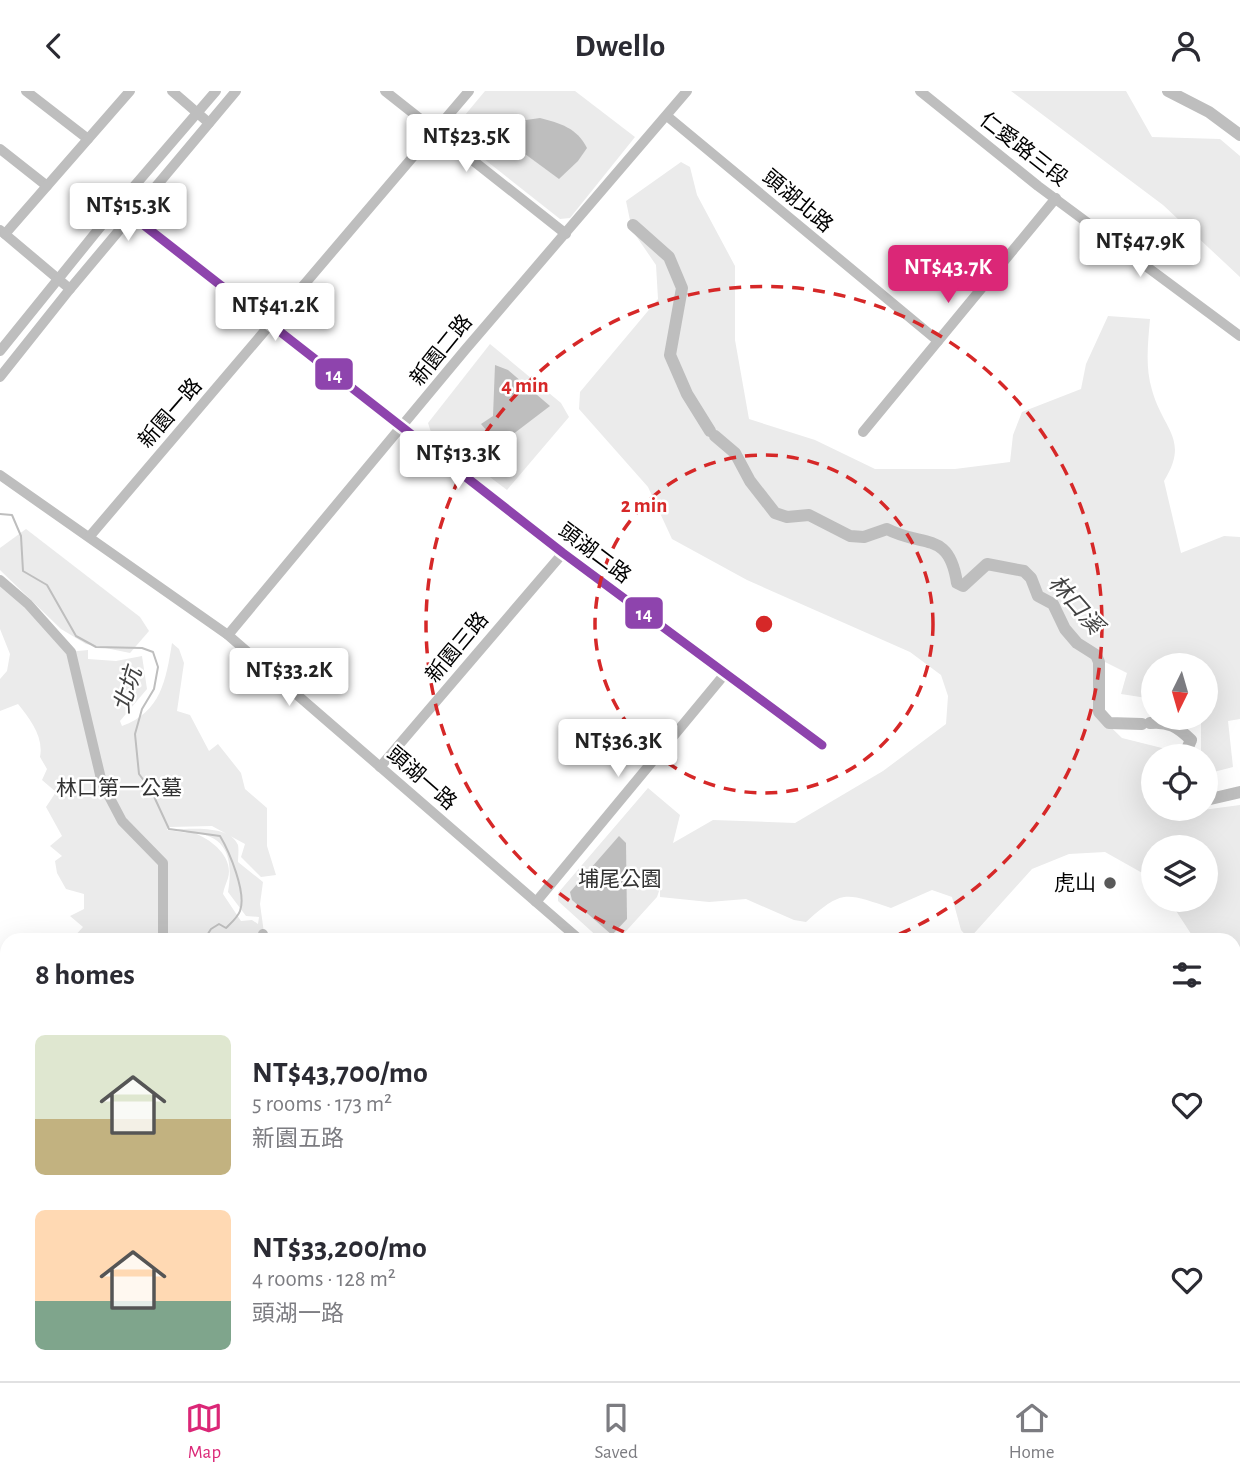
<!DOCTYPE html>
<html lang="en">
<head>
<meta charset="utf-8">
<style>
  :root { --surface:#fff; --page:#f2f2f3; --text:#2b2b33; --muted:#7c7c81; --line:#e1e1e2; --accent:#db2777 }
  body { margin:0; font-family:"Alegreya Sans","Noto Sans TC",sans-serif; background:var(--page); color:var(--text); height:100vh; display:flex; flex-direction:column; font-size:26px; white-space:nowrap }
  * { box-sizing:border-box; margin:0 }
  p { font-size:23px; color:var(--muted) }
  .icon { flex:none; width:38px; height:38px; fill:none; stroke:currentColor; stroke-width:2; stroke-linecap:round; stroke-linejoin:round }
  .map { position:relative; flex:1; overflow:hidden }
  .side { position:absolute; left:0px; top:842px; width:1241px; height:450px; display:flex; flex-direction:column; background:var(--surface); border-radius:21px 21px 0 0; box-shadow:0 7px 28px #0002 }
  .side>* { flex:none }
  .needle { width:46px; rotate:185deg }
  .controls { position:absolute; left:1141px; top:562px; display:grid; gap:14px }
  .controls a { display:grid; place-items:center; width:77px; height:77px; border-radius:50%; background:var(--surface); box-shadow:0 7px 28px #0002; font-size:35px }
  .price { position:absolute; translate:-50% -60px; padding:0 16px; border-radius:7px; background:#fff; color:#222; font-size:23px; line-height:46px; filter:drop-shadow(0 2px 4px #0008) }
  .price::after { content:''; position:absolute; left:50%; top:42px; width:21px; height:16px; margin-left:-10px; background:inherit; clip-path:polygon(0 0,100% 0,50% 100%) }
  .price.on { background:var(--accent); color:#fff }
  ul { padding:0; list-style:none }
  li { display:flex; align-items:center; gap:21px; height:175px; padding:0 35px }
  li span { display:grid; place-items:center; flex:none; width:196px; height:140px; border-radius:10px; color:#555 }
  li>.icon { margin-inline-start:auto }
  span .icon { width:84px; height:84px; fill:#fffc; stroke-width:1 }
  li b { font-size:30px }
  h2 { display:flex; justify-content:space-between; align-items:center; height:84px; padding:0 35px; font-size:30px }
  header { display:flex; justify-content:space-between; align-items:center; height:91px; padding:0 35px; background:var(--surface); font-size:32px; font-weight:700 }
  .tabs { display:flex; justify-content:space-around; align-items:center; height:98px; border-top:2px solid var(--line); background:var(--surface); font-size:19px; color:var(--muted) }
  .tabs a { display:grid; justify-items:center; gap:4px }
  .tabs .on { color:var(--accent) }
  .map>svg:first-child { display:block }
  .green { fill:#ebebeb; fill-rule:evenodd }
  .water { fill:#bebebe }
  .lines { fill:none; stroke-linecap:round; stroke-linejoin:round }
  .stream { stroke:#bebebe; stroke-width:2 }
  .river { stroke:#bebebe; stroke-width:12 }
  .major-casing { stroke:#dbdbdb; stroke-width:16 }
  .minor { stroke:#bebebe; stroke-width:10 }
  .major { stroke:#bebebe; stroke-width:12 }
  .bus-1-casing { stroke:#fff; stroke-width:14 }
  .bus-1 { stroke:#8e44ad; stroke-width:9 }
  .ring { fill:none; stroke:#d62828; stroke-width:3.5; stroke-dasharray:12 9 }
  .poi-dot { fill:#595959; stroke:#fff; stroke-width:2.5 }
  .labels { text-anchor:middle; stroke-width:5; stroke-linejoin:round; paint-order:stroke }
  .street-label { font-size:21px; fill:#000; stroke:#fff }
  .park-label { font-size:21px; fill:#323232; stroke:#fff }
  .poi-label { font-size:21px; fill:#000; stroke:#fff; text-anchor:end }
  .water-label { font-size:23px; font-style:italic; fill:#434343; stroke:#fff }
  .centre { fill:#d62828; stroke:#fff; stroke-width:3.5 }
  .ring-label { font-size:21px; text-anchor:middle; font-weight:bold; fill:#d62828; stroke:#fff; stroke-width:5; stroke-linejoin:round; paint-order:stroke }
  .line-badge { stroke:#fff; stroke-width:2.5 }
  .badge-label { font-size:19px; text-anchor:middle; font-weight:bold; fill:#fff }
</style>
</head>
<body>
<header><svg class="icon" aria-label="back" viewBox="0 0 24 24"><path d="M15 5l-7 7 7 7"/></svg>Dwello<svg class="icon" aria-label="person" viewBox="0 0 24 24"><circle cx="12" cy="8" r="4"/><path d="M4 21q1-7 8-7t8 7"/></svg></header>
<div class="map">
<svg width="1240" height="1290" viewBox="0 0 1240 1290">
  <rect width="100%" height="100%" fill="#fff"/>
  <g class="green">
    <path d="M 485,0 L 575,0 L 635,46 L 570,127 L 560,128 L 455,45 L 455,36 Z"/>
    <path d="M 1011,0 L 1126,0 L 1152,46 L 1220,48 L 1240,65 L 1240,186 L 1163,114 Z"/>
    <path d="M 681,71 L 690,76 L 697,104 L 735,175 L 735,249 L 749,328 L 815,349 L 875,378 L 955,378 L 1010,371 L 1013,344 L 1022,321 L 1081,298 L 1086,273 L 1108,225 L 1150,228 C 1148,252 1145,276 1152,299 C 1163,339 1190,348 1164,390 L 1181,462 L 1224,445 L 1240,446 L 1240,628 L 1228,630 L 1233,676 L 1206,683 L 1206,665 L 1201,665 L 1201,627 L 1206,626 L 1206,574 L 1153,574 L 1153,608 L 1121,603 L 1127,582 L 1105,571 L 1093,619 L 1122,647 L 1178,661 L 1176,665 L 1153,665 L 1153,718 L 1174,718 L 1180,722 L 1240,714 L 1240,879 L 1234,878 L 1234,849 L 1195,849 L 1169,809 L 1206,808 L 1206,756 L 1153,756 L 1153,788 L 1105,761 L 1069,763 L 1032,778 L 969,848 L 961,839 L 952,806 L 932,799 L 891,817 C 845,802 843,798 806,831 L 794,829 L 746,808 L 709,811 L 660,806 L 660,797 L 657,806 L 618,849 L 601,849 L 558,810 L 558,802 L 648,697 L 680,724 L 673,752 L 713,729 L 795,732 L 883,680 L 946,633 L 948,605 L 941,584 L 910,561 L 747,489 L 672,448 L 648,396 L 579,318 L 580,301 L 658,208 L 656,174 L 632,139 L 626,110 Z"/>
    <path d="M 490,253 L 561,312 L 569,326 L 507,399 L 431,341 L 428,332 Z"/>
    <path d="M 26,438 L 140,526 L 149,540 L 130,562 L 86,553 L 61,538 L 0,479 L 0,457 Z"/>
    <path d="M 0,491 L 68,561 L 88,559 L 88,568 L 116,570 L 142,565 L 147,598 L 120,630 L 122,635 C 161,621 166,589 172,552 L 179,558 L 184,572 L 177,620 L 190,624 L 209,660 L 218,653 L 241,682 L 245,698 L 267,717 L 267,755 L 276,784 L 261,786 L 241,766 L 245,753 L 212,735 L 169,736 L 167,739 L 188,742 L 176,738 C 192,738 230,734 238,754 C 239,759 238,767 238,771 L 263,791 L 260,813 L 265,849 L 71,849 L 83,836 L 70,825 L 84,818 L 84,803 L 66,798 L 57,782 L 55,770 L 62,765 L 50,755 L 62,745 L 46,716 L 56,701 L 42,689 L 47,678 L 40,666 C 44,646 30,628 18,613 L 0,620 L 0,588 L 7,580 L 10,563 L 0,538 ZM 194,742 C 229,745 233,771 228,801 L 246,825 L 259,826 L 258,833 L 252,829 L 241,830 L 223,803 C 224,797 226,793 228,787 C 234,766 211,748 194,742 Z"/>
    <path d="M 0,886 L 7,891 L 7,985 L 0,995 Z"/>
    <path d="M 7,1248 L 7,1284 L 26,1285 L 25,1290 L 0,1290 L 0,1269 Z"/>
    <path d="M 1240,1254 L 1240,1290 L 1016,1290 L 1012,1285 L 1228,1285 L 1234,1284 L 1234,1256 Z"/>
    <path d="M 76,1284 L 237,1284 L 237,1285 L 233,1290 L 73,1290 Z"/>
    <path d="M 607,1284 L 612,1290 L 506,1290 L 492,1285 Z"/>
    <path d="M 665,1284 L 758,1284 L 774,1290 L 657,1290 Z"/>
    <path d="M 435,1285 L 437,1286 L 434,1290 L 342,1290 L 330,1285 Z"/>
  </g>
  <g class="water">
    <path d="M 540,27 C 560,32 577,37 587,57 L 578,70 L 559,88 L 499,44 L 519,30 Z"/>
    <path d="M 495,274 L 508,279 L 550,315 L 499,354 L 481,333 L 493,325 Z"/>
    <path d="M 619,745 L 626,752 L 627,828 L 612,844 L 572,809 L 570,801 Z"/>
  </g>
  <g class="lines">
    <path class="stream" d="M 0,423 L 12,424 L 21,445 L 23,480 L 47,494 L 76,545 L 96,556 L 142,557 L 153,561 L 158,576 L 154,598 L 142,618 L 135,643 L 139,683 L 151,699 L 169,738 L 220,745 C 229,760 247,802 240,820 C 238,826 230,833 226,837 L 219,833 L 211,838 L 204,849"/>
    <g class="river">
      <path d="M 1168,0 L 1209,21 L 1240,44"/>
      <path d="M 633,134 L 669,166 L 682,197 L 670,264 L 687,303 L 710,340"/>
      <path d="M 715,345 L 735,362 L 750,390 L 775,422 L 787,426 L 809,424 L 850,445 L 864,446 L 887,438 C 923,457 949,439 957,492 L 963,495 L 987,473 L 1024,480 L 1031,487 L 1038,505 L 1053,513 L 1065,538 L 1077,552 L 1096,564 L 1099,571 L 1099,621 L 1109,632 L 1142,633"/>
      <path d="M 1150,632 C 1168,630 1178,636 1191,649 L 1184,665"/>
      <path d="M 1206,709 L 1240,701"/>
      <path d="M 616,1284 L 625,1290"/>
      <path d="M 829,1284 L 839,1284"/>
      <path d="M 986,1284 L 989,1290"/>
      <path d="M 633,1290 L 640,1284"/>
    </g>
    <defs>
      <g id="major">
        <path d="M 0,880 L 7,885"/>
        <path d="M 470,1284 L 481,1290"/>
      </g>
    </defs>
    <use href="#major" class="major-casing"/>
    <g class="minor">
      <path d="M 26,0 L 88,48"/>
      <path d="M 172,0 L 209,32"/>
      <path d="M 385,0 L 566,143"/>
      <path d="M 920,0 L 1038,95 L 1240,245"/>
      <path d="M 667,25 L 938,250"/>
      <path d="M 0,58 L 47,95"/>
      <path d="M 118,114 L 563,462 L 822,654"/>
      <path d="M 0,139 L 70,198"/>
      <path d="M 5,143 L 130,0"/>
      <path d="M 0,260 L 118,114 L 216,0"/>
      <path d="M 0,286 L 70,198 L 236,0"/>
      <path d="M 863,341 L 1056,107"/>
      <path d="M 0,384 L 228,544 L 580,849"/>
      <path d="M 90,445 L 469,0"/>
      <path d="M 0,489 L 28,513 L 71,561 L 102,692 L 122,730 L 163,772 L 163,849"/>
      <path d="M 228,544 L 465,259 L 687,0"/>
      <path d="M 380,676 L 563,462"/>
      <path d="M 536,811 L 724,584"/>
      <path d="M 263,843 L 264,849"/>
      <path d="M 1234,1161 L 1240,1183"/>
      <path d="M 972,1284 L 976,1290"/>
    </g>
    <use href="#major" class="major"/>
    <defs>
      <path id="bus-1" d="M 118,114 L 563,462 L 822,654"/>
    </defs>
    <use href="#bus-1" class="bus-1-casing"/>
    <use href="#bus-1" class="bus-1"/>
  </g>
  <g class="ring">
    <circle cx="764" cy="533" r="169"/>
    <path d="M643 849A338 338 0 1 1 885 849"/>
  </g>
  <circle class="poi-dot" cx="1110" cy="792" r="7"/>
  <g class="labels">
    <g class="street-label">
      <text transform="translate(1024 58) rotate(38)" y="7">仁愛路三段</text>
      <text transform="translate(798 110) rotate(40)" y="7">頭湖北路</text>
      <text transform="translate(441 259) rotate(-51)" y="7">新園二路</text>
      <text transform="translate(170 322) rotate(-49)" y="7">新園一路</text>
      <text transform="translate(595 462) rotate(37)" y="7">頭湖二路</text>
      <text transform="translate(457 556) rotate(-50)" y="7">新園三路</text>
      <text transform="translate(422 687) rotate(41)" y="7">頭湖一路</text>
    </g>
    <g class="park-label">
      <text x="119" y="704">林口第一公墓</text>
      <text x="620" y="795">埔尾公園</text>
    </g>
    <g class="poi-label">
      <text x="1096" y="799">虎山</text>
    </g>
    <g class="water-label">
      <text transform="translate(1076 513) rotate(49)" y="8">林口溪</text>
      <text transform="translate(127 599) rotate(-73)" y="8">北坑</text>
    </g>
  </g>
  <circle cx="764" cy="533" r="10" class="centre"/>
  <g class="ring-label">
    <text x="525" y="301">4 min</text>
    <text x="644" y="421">2 min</text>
  </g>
  <g class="line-badge">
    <rect x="314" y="266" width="40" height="34" rx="7" fill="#8e44ad"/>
    <rect x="624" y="505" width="40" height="34" rx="7" fill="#8e44ad"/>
  </g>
  <g class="badge-label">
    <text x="334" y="290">14</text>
    <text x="644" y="529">14</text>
  </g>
</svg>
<div class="controls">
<a><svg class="needle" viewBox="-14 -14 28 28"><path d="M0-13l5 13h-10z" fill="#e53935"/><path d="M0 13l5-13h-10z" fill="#7c7c81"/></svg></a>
<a><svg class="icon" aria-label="locate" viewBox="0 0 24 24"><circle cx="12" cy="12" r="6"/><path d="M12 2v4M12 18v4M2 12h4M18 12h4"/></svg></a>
<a><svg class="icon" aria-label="layers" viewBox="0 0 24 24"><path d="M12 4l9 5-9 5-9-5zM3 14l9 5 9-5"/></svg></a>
</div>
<b class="price" style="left:466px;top:83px">NT$23.5K</b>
<b class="price" style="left:128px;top:152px">NT$15.3K</b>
<b class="price" style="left:1140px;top:188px">NT$47.9K</b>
<b class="price on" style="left:948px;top:214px">NT$43.7K</b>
<b class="price" style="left:275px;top:252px">NT$41.2K</b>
<b class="price" style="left:458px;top:400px">NT$13.3K</b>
<b class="price" style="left:289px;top:617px">NT$33.2K</b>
<b class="price" style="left:618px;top:688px">NT$36.3K</b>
<section class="side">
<h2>8 homes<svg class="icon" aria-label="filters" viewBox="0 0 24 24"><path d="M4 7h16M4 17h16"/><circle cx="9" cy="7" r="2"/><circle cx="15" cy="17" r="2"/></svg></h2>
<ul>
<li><span style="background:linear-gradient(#dfe7d0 60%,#c2b280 0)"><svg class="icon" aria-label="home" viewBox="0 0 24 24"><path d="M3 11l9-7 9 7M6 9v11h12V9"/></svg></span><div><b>NT$43,700/mo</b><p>5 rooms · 173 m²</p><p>新園五路</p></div><svg class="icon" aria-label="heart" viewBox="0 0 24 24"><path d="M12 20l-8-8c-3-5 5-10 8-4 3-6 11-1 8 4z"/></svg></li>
<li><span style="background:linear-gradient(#ffd9b3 65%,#7fa58c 0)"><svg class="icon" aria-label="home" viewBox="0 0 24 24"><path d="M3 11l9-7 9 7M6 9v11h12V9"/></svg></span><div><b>NT$33,200/mo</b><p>4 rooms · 128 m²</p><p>頭湖一路</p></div><svg class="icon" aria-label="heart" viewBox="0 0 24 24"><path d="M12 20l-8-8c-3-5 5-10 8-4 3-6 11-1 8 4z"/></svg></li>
</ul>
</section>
</div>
<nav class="tabs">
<a class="on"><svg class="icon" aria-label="map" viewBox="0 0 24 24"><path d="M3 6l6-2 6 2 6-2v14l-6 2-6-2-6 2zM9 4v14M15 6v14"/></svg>Map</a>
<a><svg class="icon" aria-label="saved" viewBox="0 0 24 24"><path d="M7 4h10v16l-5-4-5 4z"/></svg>Saved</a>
<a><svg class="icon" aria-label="home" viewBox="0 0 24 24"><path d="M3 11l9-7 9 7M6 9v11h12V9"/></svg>Home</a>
</nav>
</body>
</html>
